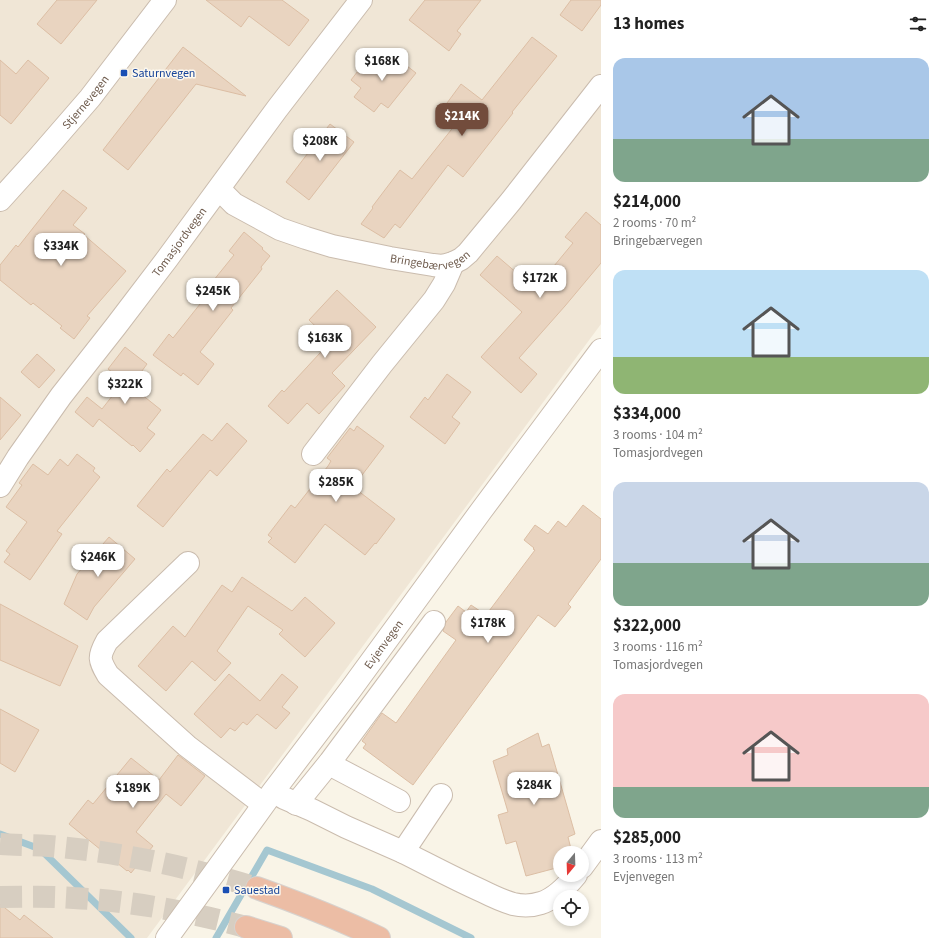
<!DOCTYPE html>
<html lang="en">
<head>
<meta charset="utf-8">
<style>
  :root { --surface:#fff; --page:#f2f2f2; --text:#222; --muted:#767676; --accent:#724c3c }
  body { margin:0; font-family:"Source Sans 3",sans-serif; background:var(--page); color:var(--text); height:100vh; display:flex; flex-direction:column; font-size:15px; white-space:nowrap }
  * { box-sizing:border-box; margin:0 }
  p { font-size:13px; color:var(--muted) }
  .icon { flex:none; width:22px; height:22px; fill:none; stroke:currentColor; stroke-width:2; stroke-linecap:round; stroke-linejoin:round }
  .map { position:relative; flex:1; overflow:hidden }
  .side { display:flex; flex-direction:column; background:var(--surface); width:340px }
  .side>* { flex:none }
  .needle { width:26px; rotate:199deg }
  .fabs { position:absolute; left:553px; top:846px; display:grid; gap:8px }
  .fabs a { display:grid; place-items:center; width:36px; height:36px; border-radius:50%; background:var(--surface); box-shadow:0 2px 6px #0003; font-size:20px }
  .price { position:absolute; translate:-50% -34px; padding:0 9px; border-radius:8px; background:#fff; color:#222; font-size:13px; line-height:26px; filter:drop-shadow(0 1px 2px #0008) }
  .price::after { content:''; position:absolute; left:50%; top:24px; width:12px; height:9px; margin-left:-6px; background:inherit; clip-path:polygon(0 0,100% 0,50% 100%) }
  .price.on { background:var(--accent); color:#fff }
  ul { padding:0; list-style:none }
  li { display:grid; align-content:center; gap:8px; height:212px; padding:0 12px }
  li span { display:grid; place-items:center; height:124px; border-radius:12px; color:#555 }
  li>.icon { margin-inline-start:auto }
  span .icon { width:72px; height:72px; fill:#fffc; stroke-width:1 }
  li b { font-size:17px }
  h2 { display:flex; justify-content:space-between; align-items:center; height:48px; padding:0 12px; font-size:17px }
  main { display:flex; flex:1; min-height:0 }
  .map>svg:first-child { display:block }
  .residential { fill:#f0e6d6 }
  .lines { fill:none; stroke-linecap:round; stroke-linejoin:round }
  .stream { stroke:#a5c7d1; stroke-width:7 }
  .building { fill:#e9d4c0; stroke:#dcbea4 }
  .highway-tunnel { stroke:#d7cec1; stroke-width:22; stroke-dasharray:22 11; stroke-linecap:butt }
  .minor-casing { stroke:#cabcae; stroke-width:24 }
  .highway-casing { stroke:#d7d2ce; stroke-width:24 }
  .minor { stroke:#fff; stroke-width:22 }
  .highway { stroke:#ecbda5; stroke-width:22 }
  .transit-dot { fill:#1a4fb4; stroke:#fdf8ed; stroke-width:1.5 }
  .labels { text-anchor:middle; stroke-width:3; stroke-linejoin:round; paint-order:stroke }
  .transit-label { font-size:12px; fill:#164399; stroke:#fdf8ed; text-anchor:start }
  .street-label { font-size:12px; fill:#705d4f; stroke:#fdf8ed }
</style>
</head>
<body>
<main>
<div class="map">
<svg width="601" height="938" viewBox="0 0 601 938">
  <rect width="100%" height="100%" fill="#f9f4e7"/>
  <path class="residential" d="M 0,0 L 601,0 L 601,324 L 147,938 L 0,938 Z"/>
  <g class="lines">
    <g class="stream">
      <path d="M 0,834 L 40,849 L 131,938"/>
      <path d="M 216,938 L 267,850 L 372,889 L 471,938"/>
    </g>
  </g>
  <g class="building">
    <path d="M 57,0 L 97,0 L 61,44 L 37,24 Z"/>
    <path d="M 206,0 L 282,0 L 309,20 L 289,46 L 249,16 L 241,27 Z"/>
    <path d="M 425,0 L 481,0 L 457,31 L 461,34 L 449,51 L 409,20 Z"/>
    <path d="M 571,0 L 601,0 L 601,5 L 582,31 L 560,15 Z"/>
    <path d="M 532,37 L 557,56 L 512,112 L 513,113 L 463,177 L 448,165 L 400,228 L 395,224 L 384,238 L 361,224 L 373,208 L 372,207 L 400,170 L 412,179 L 463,115 L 447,103 L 461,84 L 482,100 Z"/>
    <path d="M 183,47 L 246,96 L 196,84 L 128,170 L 103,150 Z"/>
    <path d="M 393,55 L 416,73 L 388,108 L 381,103 L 374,112 L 354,97 L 361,88 L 351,80 L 368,58 L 382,69 Z"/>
    <path d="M 0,60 L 16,74 L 28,60 L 49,78 L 11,124 L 0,115 Z"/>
    <path d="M 330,124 L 354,142 L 309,200 L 286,182 Z"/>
    <path d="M 63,190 L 87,208 L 73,225 L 85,234 L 84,235 L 126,271 L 87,316 L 90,318 L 74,339 L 60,328 L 62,326 L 33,303 L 31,305 L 0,280 L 0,265 L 16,245 L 18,247 Z"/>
    <path d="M 586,212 L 601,225 L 601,263 L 565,306 L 519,358 L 537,374 L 521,393 L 481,357 L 522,312 L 480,275 L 497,256 L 525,280 L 537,267 L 542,271 L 545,269 L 549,272 L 573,243 L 565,237 Z"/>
    <path d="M 244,232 L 263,248 L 262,249 L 270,256 L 261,267 L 262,269 L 231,308 L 233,310 L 200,352 L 214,364 L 198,385 L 183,373 L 181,376 L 153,355 L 169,334 L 173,338 L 212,289 L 209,286 L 234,255 L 229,251 Z"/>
    <path d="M 337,290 L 376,327 L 332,373 L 345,386 L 319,414 L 307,403 L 288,424 L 268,406 L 282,390 L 284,392 L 331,341 L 309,320 Z"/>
    <path d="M 125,347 L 147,364 L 131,386 L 161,410 L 147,428 L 155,434 L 140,452 L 133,445 L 132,446 L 99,419 L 93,427 L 75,412 L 87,397 L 102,409 L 124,381 L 108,369 Z"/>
    <path d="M 37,354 L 55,370 L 39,388 L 21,372 Z"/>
    <path d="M 447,374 L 471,392 L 452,417 L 460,423 L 445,444 L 410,417 L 425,397 L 428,400 Z"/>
    <path d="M 0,397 L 21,415 L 0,440 Z"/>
    <path d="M 227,423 L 247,441 L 217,476 L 210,470 L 163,527 L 137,506 L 167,469 L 170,472 L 203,434 L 212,441 Z"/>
    <path d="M 357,426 L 384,446 L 353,487 L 395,519 L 376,544 L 375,543 L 365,555 L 325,524 L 295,563 L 268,542 L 272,538 L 268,535 L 291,505 L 295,508 L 328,466 L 331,461 L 327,458 L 350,428 L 354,431 Z"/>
    <path d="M 77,454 L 95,468 L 93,471 L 100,477 L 57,531 L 62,534 L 30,580 L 4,562 L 10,554 L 6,551 L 27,522 L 6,507 L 22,485 L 19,483 L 33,464 L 48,475 L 60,459 L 68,466 Z"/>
    <path d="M 583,505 L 601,519 L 601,559 L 568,604 L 571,607 L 555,627 L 538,615 L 413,785 L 363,748 L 366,744 L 362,741 L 382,713 L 396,723 L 456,640 L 443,631 L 446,622 L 458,606 L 466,612 L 471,605 L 486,615 L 535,550 L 533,549 L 534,548 L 524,540 L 535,525 L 548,534 L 558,521 L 566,527 Z"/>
    <path d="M 109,537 L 135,559 L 94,607 L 87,620 L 64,604 L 77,574 Z"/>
    <path d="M 242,577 L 292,611 L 305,597 L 335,623 L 305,657 L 279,634 L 283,630 L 248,606 L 217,651 L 231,663 L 215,681 L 192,661 L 166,691 L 138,666 L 173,626 L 185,637 L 222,585 L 232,592 Z"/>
    <path d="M 0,604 L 78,646 L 60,686 L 0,660 Z"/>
    <path d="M 229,674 L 260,701 L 282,674 L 298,687 L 282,707 L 290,713 L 276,729 L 257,714 L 247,725 L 243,722 L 235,731 L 230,728 L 221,738 L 194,714 Z"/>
    <path d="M 0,709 L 39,730 L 15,772 L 0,763 Z"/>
    <path d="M 538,733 L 542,747 L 549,744 L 575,834 L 568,837 L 572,853 L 560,853 L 560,867 L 526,876 L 516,841 L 506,844 L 498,815 L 508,812 L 493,761 L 508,755 L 507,749 Z"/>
    <path d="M 178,755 L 205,776 L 181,806 L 166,794 L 136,832 L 153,846 L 131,873 L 128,870 L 127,871 L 69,824 L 88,800 L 93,804 L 131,758 L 159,780 Z"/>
    <path d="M 0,904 L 20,920 L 24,915 L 53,938 L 0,938 Z"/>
  </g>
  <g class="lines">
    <g class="highway-tunnel">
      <path d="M 0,844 C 16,845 33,845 49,846 C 119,852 190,867 257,888"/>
      <path d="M 0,897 C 25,897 49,896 74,898 C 132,901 190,912 246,927"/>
    </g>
    <defs>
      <g id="minor">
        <path id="s1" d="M 219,189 L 234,204 L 280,229 L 306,238 L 332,246 L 390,258 L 433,265 L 442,266 L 453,263 L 461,259 L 468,253 L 511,201 L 601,86"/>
        <path id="s2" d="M 0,200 L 38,158 L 90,98 L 165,0"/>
        <path d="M 313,454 L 382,364 L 434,300 L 444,284 L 453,263"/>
        <path id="s3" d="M 0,486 L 18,457 L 61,396 L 116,326 L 167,259 L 277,109 L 361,0"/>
        <path d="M 188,563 L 107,641 C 98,657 99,660 108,675 L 187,746 L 263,804"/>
        <path d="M 329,764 L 399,801"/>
        <path d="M 284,798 L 312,810 L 346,827 L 403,852 L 441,795"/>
        <path d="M 296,804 L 330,762 L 434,622"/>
        <path d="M 403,852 C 429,865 455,879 482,891 C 492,896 503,901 513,904 C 522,906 532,906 541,903 C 554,899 567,886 576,875"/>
        <path d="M 582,867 L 601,841"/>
        <path id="s4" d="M 167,938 L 215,872 L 272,793 L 351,689 L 481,511 L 601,350"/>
      </g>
      <g id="highway">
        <path d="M 257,888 C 299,903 340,919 379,938"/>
        <path d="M 246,927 L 281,938"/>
      </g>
    </defs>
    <use href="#minor" class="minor-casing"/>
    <use href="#highway" class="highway-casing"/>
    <use href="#minor" class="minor"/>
    <use href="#highway" class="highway"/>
  </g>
  <g class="transit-dot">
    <rect x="120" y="69" width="8" height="8" rx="2"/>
    <rect x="222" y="886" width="8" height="8" rx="2"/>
  </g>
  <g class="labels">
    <g class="transit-label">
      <text x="132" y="77">Saturnvegen</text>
      <text x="234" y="894">Sauestad</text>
    </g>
    <g class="street-label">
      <text dy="4" stroke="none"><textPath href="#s2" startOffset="130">Stjernevegen</textPath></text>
      <text dy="4" stroke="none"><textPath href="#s3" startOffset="303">Tomasjordvegen</textPath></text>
      <text dy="4" stroke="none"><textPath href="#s1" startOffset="229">Bringebærvegen</textPath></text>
      <text dy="4" stroke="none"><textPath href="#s4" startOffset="365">Evjenvegen</textPath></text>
    </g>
  </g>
</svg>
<div class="fabs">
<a><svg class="needle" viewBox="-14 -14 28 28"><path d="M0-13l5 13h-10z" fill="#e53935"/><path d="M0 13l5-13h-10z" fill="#767676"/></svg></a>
<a><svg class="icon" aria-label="locate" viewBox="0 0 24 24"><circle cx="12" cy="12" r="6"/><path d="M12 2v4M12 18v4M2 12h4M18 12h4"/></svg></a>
</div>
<b class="price" style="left:382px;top:82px">$168K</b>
<b class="price on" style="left:462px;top:137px">$214K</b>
<b class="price" style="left:320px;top:162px">$208K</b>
<b class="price" style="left:61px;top:267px">$334K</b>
<b class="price" style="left:540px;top:299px">$172K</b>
<b class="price" style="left:213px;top:312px">$245K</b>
<b class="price" style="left:325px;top:359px">$163K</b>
<b class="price" style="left:125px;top:405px">$322K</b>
<b class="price" style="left:336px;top:503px">$285K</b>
<b class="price" style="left:98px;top:578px">$246K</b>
<b class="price" style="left:488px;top:644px">$178K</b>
<b class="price" style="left:534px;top:806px">$284K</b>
<b class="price" style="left:133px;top:809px">$189K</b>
</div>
<section class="side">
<h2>13 homes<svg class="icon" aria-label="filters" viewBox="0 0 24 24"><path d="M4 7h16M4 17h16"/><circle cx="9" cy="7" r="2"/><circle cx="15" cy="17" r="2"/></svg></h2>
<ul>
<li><span style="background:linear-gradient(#a9c7e8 65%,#7fa58c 0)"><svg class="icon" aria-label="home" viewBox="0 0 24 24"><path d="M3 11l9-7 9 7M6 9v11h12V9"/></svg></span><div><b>$214,000</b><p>2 rooms · 70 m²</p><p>Bringebærvegen</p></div></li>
<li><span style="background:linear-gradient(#bfe0f5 70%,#8fb573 0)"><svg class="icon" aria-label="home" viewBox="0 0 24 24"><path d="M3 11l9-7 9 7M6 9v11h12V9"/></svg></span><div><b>$334,000</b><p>3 rooms · 104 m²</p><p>Tomasjordvegen</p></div></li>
<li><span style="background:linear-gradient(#c9d6e8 65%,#7fa58c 0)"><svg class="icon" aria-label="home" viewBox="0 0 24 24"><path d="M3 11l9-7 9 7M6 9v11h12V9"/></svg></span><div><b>$322,000</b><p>3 rooms · 116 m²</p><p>Tomasjordvegen</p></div></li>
<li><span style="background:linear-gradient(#f6c9c9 75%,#7fa58c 0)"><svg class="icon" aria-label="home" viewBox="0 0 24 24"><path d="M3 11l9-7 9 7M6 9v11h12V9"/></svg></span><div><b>$285,000</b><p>3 rooms · 113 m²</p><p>Evjenvegen</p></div></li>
</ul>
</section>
</main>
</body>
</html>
